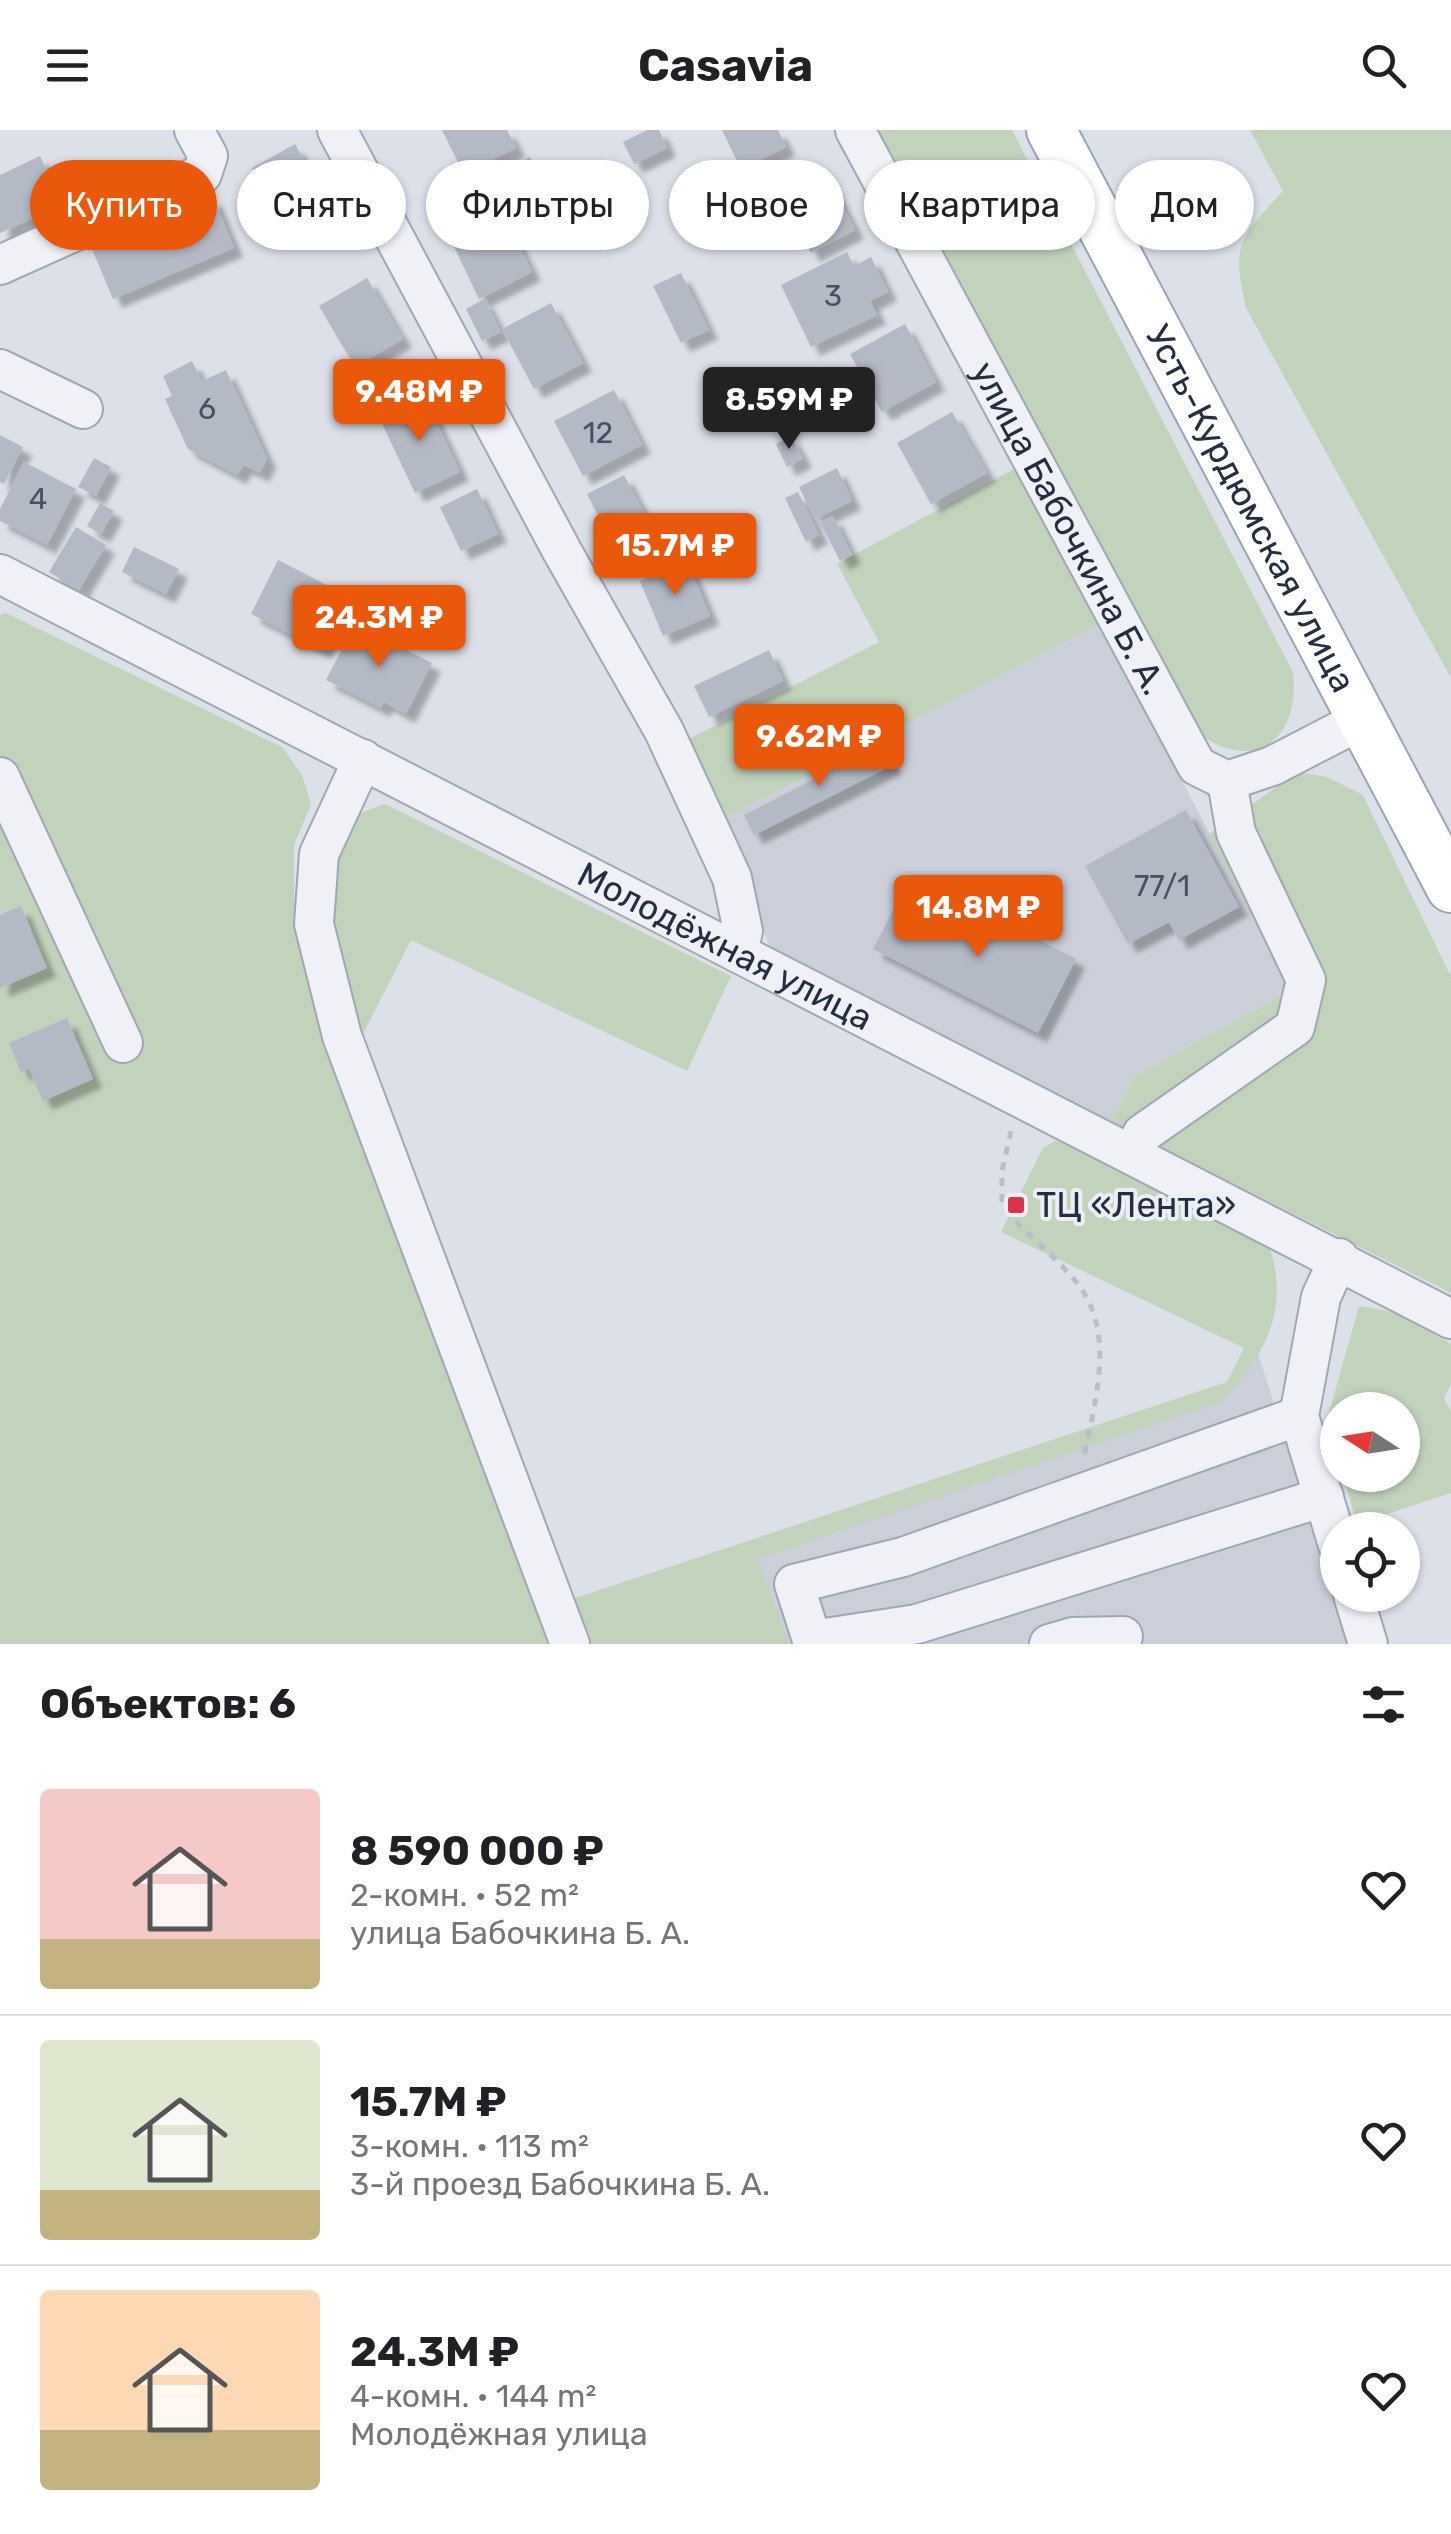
<!DOCTYPE html>
<html lang="ru">
<head>
<meta charset="utf-8">
<style>
  :root { --surface:#fff; --page:#f6f6f6; --text:#202124; --muted:#757577; --line:#e0e0e0; --accent:#ea580c }
  body { margin:0; font-family:Rubik,sans-serif; background:var(--page); color:var(--text); height:100vh; display:flex; flex-direction:column; font-size:38px; white-space:nowrap }
  * { box-sizing:border-box; margin:0 }
  p { font-size:32px; color:var(--muted) }
  .icon { flex:none; width:55px; height:55px; fill:none; stroke:currentColor; stroke-width:2; stroke-linecap:round; stroke-linejoin:round }
  .map { position:relative; height:1514px; overflow:hidden }
  .sheet { display:flex; flex-direction:column; background:var(--surface); flex:1 }
  .sheet>* { flex:none }
  .hud { position:absolute; left:30px; top:30px; width:1392px; height:90px; display:flex; gap:20px }
  .needle { width:65px; rotate:282deg }
  .controls { position:absolute; left:1320px; top:1262px; display:grid; gap:20px }
  .controls a { display:grid; place-items:center; width:100px; height:100px; border-radius:50%; background:var(--surface); box-shadow:0 2px 8px #0004; font-size:50px }
  .price { position:absolute; translate:-50% -85px; padding:0 22px; border-radius:10px; background:var(--accent); color:#fff; font-size:32px; line-height:65px; filter:drop-shadow(0 2px 5px #0008) }
  .price::after { content:''; position:absolute; left:50%; top:60px; width:30px; height:22px; margin-left:-15px; background:inherit; clip-path:polygon(0 0,100% 0,50% 100%) }
  .price.active { background:#222; color:#fff }
  ul { padding:0; list-style:none }
  li { display:flex; align-items:center; gap:30px; height:250px; padding:0 40px }
  li+li { border-top:2px solid var(--line) }
  li span { display:grid; place-items:center; flex:none; width:280px; height:200px; border-radius:10px; color:#555 }
  li>.icon { margin-inline-start:auto }
  span .icon { width:120px; height:120px; fill:#fffc; stroke-width:1 }
  li b { font-size:42px }
  h2 { display:flex; justify-content:space-between; align-items:center; height:120px; padding:0 40px; font-size:42px }
  .tag { padding:0 35px; border-radius:45px; background:var(--surface); box-shadow:0 2px 8px #0004; font-size:35px; line-height:90px }
  .tag.active { background:var(--accent); color:#fff }
  header { display:flex; justify-content:space-between; align-items:center; height:130px; padding:0 40px; background:var(--surface); font-size:45px; font-weight:700 }
  .map>svg:first-child { display:block }
  .built { fill:#cacfda }
  .green { fill:#c2d3bc }
  .building { fill:#b3b9c5; filter:url(#shadow) }
  .lines { fill:none; stroke-linecap:round; stroke-linejoin:round }
  .minor-casing { stroke:#a1a7b2; stroke-width:42 }
  .major-casing { stroke:#9aa4b5; stroke-width:52 }
  .path { stroke:#babec7; stroke-width:5; stroke-dasharray:8 8; stroke-linecap:butt }
  .minor { stroke:#eff1f6; stroke-width:38 }
  .major { stroke:#fff; stroke-width:48 }
  .poi-dot { fill:#dc324a; stroke:#ebeff5; stroke-width:4 }
  .labels { text-anchor:middle; stroke-width:8; stroke-linejoin:round; paint-order:stroke }
  .number-label { font-size:30px; fill:#485161 }
  .street-label { font-size:35px; fill:#242e40; stroke:#ebeff5 }
  .poi-label { font-size:35px; fill:#242e40; stroke:#ebeff5; text-anchor:start }
</style>
</head>
<body>
<header><svg class="icon" aria-label="menu" viewBox="0 0 24 24"><path d="M4 6h16M4 12h16M4 18h16"/></svg>Casavia<svg class="icon" aria-label="search" viewBox="0 0 24 24"><circle cx="10" cy="10" r="6"/><path d="M15 15l6 6"/></svg></header>
<div class="map">
<svg width="1451" height="1514" viewBox="0 0 1451 1514">
  <defs>
    <filter id="shadow"><feDropShadow dx="9" dy="9" stdDeviation="2.5" flood-color="#0004"/></filter>
  </defs>
  <rect width="100%" height="100%" fill="#dce0e8"/>
  <g class="built">
    <path d="M 1100,494 L 1291,860 L 1135,946 L 1111,992 L 775,829 L 718,692 Z"/>
    <path d="M 1245,1218 L 1258,1223 L 1350,1514 L 584,1514 L 567,1471 L 1227,1252 Z"/>
  </g>
  <g class="green">
    <path d="M 869,0 L 1012,0 L 1293,542 C 1298,580 1283,628 1234,620 C 1222,619 1208,609 1198,604 Z"/>
    <path d="M 1250,0 L 1451,0 L 1451,548 L 1246,178 C 1231,113 1240,108 1283,61 Z"/>
    <path d="M 1023,334 L 1100,494 L 718,692 L 683,612 L 879,512 L 837,434 Z"/>
    <path d="M 6,483 L 282,617 L 302,645 L 311,674 L 294,715 L 294,799 L 324,907 L 552,1514 L 0,1514 L 0,485 Z"/>
    <path d="M 1298,642 L 1327,647 L 1363,665 L 1451,847 L 1451,1163 L 1111,992 L 1135,946 L 1291,860 L 1208,705 Z"/>
    <path d="M 385,674 L 731,846 L 687,941 L 411,810 L 362,906 L 331,792 L 334,727 L 357,684 Z"/>
    <path d="M 1055,1011 L 1067,1012 L 1266,1109 C 1293,1172 1267,1227 1220,1273 L 758,1429 L 789,1514 L 584,1514 L 567,1471 L 1227,1252 L 1244,1218 L 1001,1102 L 1043,1018 Z"/>
    <path d="M 1359,1176 L 1394,1182 L 1451,1214 L 1451,1254 L 1444,1268 L 1451,1282 L 1451,1363 L 1357,1394 L 1343,1345 L 1402,1345 L 1402,1280 L 1338,1280 L 1337,1326 L 1327,1290 Z"/>
  </g>
  <g class="building">
    <path d="M 442,0 L 507,0 L 516,18 L 464,44 Z"/>
    <path d="M 647,0 L 659,0 L 667,18 L 634,34 L 623,12 Z"/>
    <path d="M 722,0 L 778,0 L 786,17 L 741,39 Z"/>
    <path d="M 295,14 L 332,81 L 289,105 L 252,38 Z"/>
    <path d="M 40,26 L 62,75 L 0,103 L 0,45 Z"/>
    <path d="M 530,27 L 540,47 L 500,67 L 490,47 Z"/>
    <path d="M 822,36 L 855,100 L 811,123 L 778,59 Z"/>
    <path d="M 472,58 L 481,76 L 451,90 L 443,73 Z"/>
    <path d="M 213,67 L 234,118 L 113,169 L 92,119 Z"/>
    <path d="M 512,72 L 525,100 L 514,106 L 532,142 L 479,169 L 448,104 Z"/>
    <path d="M 847,122 L 854,136 L 871,127 L 888,162 L 870,171 L 877,185 L 811,217 L 781,155 Z"/>
    <path d="M 681,143 L 709,200 L 681,213 L 653,156 Z"/>
    <path d="M 367,148 L 403,209 L 355,237 L 319,176 Z"/>
    <path d="M 484,169 L 501,202 L 482,211 L 466,179 Z"/>
    <path d="M 551,173 L 583,233 L 534,259 L 502,199 Z"/>
    <path d="M 905,194 L 936,252 L 882,282 L 850,224 Z"/>
    <path d="M 192,231 L 202,251 L 226,240 L 267,329 L 260,343 L 244,335 L 237,345 L 188,319 L 165,269 L 172,266 L 163,246 Z"/>
    <path d="M 614,260 L 642,315 L 583,346 L 554,291 Z"/>
    <path d="M 423,264 L 460,342 L 415,363 L 378,285 Z"/>
    <path d="M 952,282 L 987,343 L 931,374 L 897,313 Z"/>
    <path d="M 0,305 L 23,317 L 4,354 L 0,352 Z"/>
    <path d="M 791,306 L 803,329 L 787,337 L 776,314 Z"/>
    <path d="M 94,328 L 111,337 L 96,366 L 78,357 Z"/>
    <path d="M 24,332 L 76,359 L 47,415 L 0,391 L 0,379 Z"/>
    <path d="M 837,338 L 852,371 L 815,389 L 799,357 Z"/>
    <path d="M 624,345 L 658,410 L 620,429 L 587,364 Z"/>
    <path d="M 477,359 L 498,404 L 461,421 L 440,377 Z"/>
    <path d="M 798,362 L 819,405 L 806,412 L 785,368 Z"/>
    <path d="M 100,373 L 114,381 L 101,404 L 87,396 Z"/>
    <path d="M 833,386 L 852,425 L 840,431 L 820,392 Z"/>
    <path d="M 76,397 L 106,415 L 79,460 L 49,442 Z"/>
    <path d="M 134,417 L 179,439 L 166,464 L 122,442 Z"/>
    <path d="M 278,430 L 350,467 L 322,520 L 251,484 Z"/>
    <path d="M 687,431 L 710,486 L 663,506 L 640,451 Z"/>
    <path d="M 355,494 L 432,533 L 406,584 L 384,572 L 381,578 L 326,550 Z"/>
    <path d="M 769,520 L 783,551 L 709,587 L 694,556 Z"/>
    <path d="M 882,614 L 893,635 L 754,705 L 744,685 Z"/>
    <path d="M 1186,680 L 1239,777 L 1179,810 L 1169,792 L 1128,814 L 1085,736 Z"/>
    <path d="M 903,761 L 993,807 L 1001,791 L 1076,829 L 1038,903 L 873,819 Z"/>
    <path d="M 21,776 L 47,838 L 0,858 L 0,785 Z"/>
    <path d="M 67,888 L 93,949 L 43,971 L 29,939 L 21,942 L 9,913 Z"/>
  </g>
  <g class="lines">
    <defs>
      <g id="minor">
        <path d="M 337,0 L 562,421 L 664,601 L 732,748 L 743,801 L 738,822"/>
        <path id="s1" d="M 855,0 L 1197,636 L 1227,651 L 1272,636 L 1363,589"/>
        <path d="M 0,135 L 202,44 L 208,26 L 194,0"/>
        <path d="M 0,239 L 83,279"/>
        <path id="s2" d="M 0,444 L 1451,1189"/>
        <path d="M 363,629 L 319,724 L 314,794 L 342,906 L 570,1514"/>
        <path d="M 0,647 L 123,913"/>
        <path d="M 1134,1023 L 1142,1004 L 1295,897 L 1306,850 L 1236,703 L 1227,651"/>
        <path d="M 1299,1286 L 903,1427 L 794,1454 L 812,1510 L 917,1494 L 1324,1367"/>
        <path d="M 1338,1415 L 1299,1286 L 1321,1167 L 1339,1128"/>
        <path d="M 1353,1465 L 1368,1514"/>
        <path d="M 1049,1514 L 1073,1507 L 1123,1506"/>
      </g>
      <g id="major">
        <path id="s3" d="M 1051,0 L 1451,758"/>
      </g>
    </defs>
    <use href="#minor" class="minor-casing"/>
    <use href="#major" class="major-casing"/>
    <path class="path" d="M 1011,1001 L 1002,1041 L 1002,1075 C 1024,1104 1055,1125 1078,1154 C 1116,1204 1095,1270 1084,1327"/>
    <use href="#minor" class="minor"/>
    <use href="#major" class="major"/>
  </g>
  <rect class="poi-dot" x="1006" y="1065" width="20" height="20" rx="5"/>
  <g class="labels">
    <g class="number-label">
      <text x="833" y="176">3</text>
      <text x="207" y="289">6</text>
      <text x="598" y="313">12</text>
      <text x="38" y="379">4</text>
      <text x="1162" y="766">77/1</text>
    </g>
    <g class="street-label">
      <text dy="12" stroke="none"><textPath href="#s3" startOffset="428">Усть-Курдюмская улица</textPath></text>
      <text dy="12" stroke="none"><textPath href="#s1" startOffset="452">улица Бабочкина Б. А.</textPath></text>
      <text dy="12" stroke="none"><textPath href="#s2" startOffset="815">Молодёжная улица</textPath></text>
    </g>
    <g class="poi-label">
      <text x="1036" y="1087">ТЦ «Лента»</text>
    </g>
  </g>
</svg>
<div class="controls">
<a><svg class="needle" viewBox="-14 -14 28 28"><path d="M0-13l5 13h-10z" fill="#e53935"/><path d="M0 13l5-13h-10z" fill="#757577"/></svg></a>
<a><svg class="icon" aria-label="locate" viewBox="0 0 24 24"><circle cx="12" cy="12" r="6"/><path d="M12 2v4M12 18v4M2 12h4M18 12h4"/></svg></a>
</div>
<b class="price" style="left:419px;top:314px">9.48M ₽</b>
<b class="price active" style="left:789px;top:322px">8.59M ₽</b>
<b class="price" style="left:675px;top:468px">15.7M ₽</b>
<b class="price" style="left:379px;top:540px">24.3M ₽</b>
<b class="price" style="left:819px;top:659px">9.62M ₽</b>
<b class="price" style="left:978px;top:830px">14.8M ₽</b>
<div class="hud">
<a class="tag active">Купить</a>
<a class="tag">Снять</a>
<a class="tag">Фильтры</a>
<a class="tag">Новое</a>
<a class="tag">Квартира</a>
<a class="tag">Дом</a>
</div>
</div>
<section class="sheet">
<h2>Объектов: 6<svg class="icon" aria-label="filters" viewBox="0 0 24 24"><path d="M4 7h16M4 17h16"/><circle cx="9" cy="7" r="2"/><circle cx="15" cy="17" r="2"/></svg></h2>
<ul>
<li><span style="background:linear-gradient(#f6c9c9 75%,#c2b280 0)"><svg class="icon" aria-label="home" viewBox="0 0 24 24"><path d="M3 11l9-7 9 7M6 9v11h12V9"/></svg></span><div><b>8 590 000 ₽</b><p>2-комн. · 52 m²</p><p>улица Бабочкина Б. А.</p></div><svg class="icon" aria-label="heart" viewBox="0 0 24 24"><path d="M12 20l-8-8c-3-5 5-10 8-4 3-6 11-1 8 4z"/></svg></li>
<li><span style="background:linear-gradient(#dfe7d0 75%,#c2b280 0)"><svg class="icon" aria-label="home" viewBox="0 0 24 24"><path d="M3 11l9-7 9 7M6 9v11h12V9"/></svg></span><div><b>15.7M ₽</b><p>3-комн. · 113 m²</p><p>3-й проезд Бабочкина Б. А.</p></div><svg class="icon" aria-label="heart" viewBox="0 0 24 24"><path d="M12 20l-8-8c-3-5 5-10 8-4 3-6 11-1 8 4z"/></svg></li>
<li><span style="background:linear-gradient(#ffd9b3 70%,#c2b280 0)"><svg class="icon" aria-label="home" viewBox="0 0 24 24"><path d="M3 11l9-7 9 7M6 9v11h12V9"/></svg></span><div><b>24.3M ₽</b><p>4-комн. · 144 m²</p><p>Молодёжная улица</p></div><svg class="icon" aria-label="heart" viewBox="0 0 24 24"><path d="M12 20l-8-8c-3-5 5-10 8-4 3-6 11-1 8 4z"/></svg></li>
</ul>
</section>
</body>
</html>
